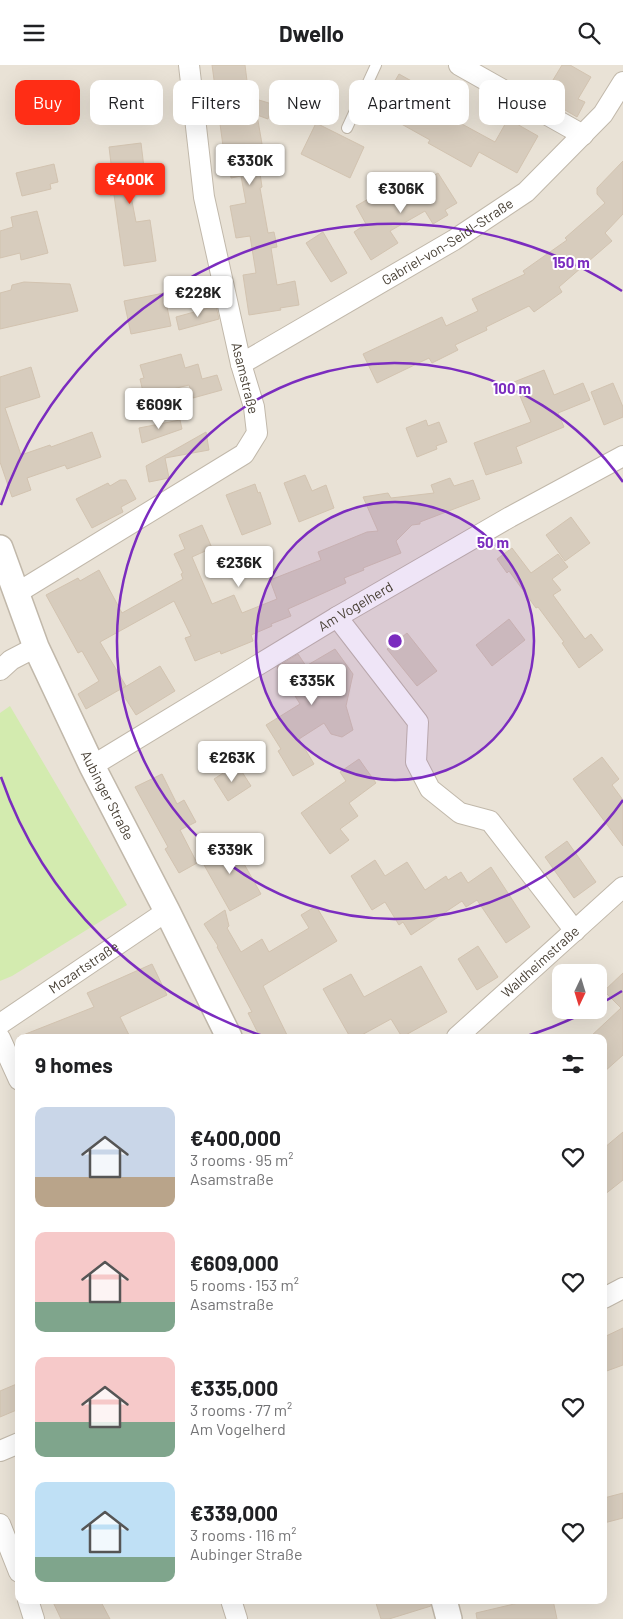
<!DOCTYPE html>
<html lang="en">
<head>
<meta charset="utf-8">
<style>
  :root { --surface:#fff; --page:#f6f6f6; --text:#202124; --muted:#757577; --accent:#ff2d15 }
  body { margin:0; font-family:Barlow,sans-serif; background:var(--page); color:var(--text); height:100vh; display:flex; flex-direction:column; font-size:19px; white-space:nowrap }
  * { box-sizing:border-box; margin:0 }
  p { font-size:16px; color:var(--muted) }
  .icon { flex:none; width:28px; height:28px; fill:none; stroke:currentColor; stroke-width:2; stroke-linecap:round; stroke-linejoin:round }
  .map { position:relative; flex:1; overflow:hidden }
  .details { position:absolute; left:15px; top:969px; width:592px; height:570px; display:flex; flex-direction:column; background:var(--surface); border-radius:10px; box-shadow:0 5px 20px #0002 }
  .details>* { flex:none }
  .guide { position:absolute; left:15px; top:15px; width:594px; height:45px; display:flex; gap:10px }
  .needle { width:32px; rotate:184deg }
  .tools { position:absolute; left:552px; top:899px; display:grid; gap:10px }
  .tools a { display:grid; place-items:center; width:55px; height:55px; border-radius:10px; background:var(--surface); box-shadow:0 5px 20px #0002; font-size:25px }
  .price { position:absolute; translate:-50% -42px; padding:0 11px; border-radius:5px; background:#fff; color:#222; font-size:16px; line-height:32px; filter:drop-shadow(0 1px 2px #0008) }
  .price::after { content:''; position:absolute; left:50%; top:30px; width:15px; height:11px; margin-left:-8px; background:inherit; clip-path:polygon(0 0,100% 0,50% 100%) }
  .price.current { background:var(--accent); color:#fff }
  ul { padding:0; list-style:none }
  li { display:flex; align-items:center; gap:15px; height:125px; padding:0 20px }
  li span { display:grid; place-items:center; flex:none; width:140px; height:100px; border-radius:10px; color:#555 }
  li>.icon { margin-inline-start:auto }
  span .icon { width:60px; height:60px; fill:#fffc; stroke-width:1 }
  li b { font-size:21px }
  h2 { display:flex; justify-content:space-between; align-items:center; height:60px; padding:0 20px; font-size:21px }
  .chip { padding:0 18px; border-radius:10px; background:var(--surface); box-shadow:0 5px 20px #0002; font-size:18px; line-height:45px }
  .chip.current { background:var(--accent); color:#fff }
  header { display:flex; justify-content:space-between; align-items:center; height:65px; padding:0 20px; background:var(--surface); font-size:22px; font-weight:700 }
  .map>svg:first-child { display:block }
  .residential { fill:#e9e2d6; fill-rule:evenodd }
  .green { fill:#d3ebaf }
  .building { fill:#d7ccbd; stroke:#d2c3b0 }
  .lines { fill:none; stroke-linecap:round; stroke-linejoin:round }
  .service-casing { stroke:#c1b8aa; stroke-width:12 }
  .minor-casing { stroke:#c1b8aa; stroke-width:22 }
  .tertiary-casing { stroke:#c1b8aa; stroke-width:28 }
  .service { stroke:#fff; stroke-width:10 }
  .minor { stroke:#fff; stroke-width:20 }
  .tertiary { stroke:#fff; stroke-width:25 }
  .ring { fill:none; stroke:#7b2cbf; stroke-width:2.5 }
  .labels { text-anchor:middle; stroke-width:4; stroke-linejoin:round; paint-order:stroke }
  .street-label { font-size:14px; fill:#494136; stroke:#fff }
  .centre { fill:#7b2cbf; stroke:#fff; stroke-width:2.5 }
  .ring-label { font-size:15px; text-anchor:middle; font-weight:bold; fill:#7b2cbf; stroke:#fff; stroke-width:4; stroke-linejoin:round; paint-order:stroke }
</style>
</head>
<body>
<header><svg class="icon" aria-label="menu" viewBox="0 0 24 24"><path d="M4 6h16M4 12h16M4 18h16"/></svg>Dwello<svg class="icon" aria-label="search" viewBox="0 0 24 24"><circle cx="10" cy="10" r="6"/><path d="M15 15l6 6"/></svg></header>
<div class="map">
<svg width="623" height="1554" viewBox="0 0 623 1554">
  <rect width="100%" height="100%" fill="#f5f0e8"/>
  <path class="residential" d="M 0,0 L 623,0 L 623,1554 L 0,1554 ZM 561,908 L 599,908 L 599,945 L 561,945 ZM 19,972 L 604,972 L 604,1535 L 19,1535 Z"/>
  <path class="green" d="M 10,641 L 127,840 L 12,911 L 0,916 L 0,648 Z"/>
  <g class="building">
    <path d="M 212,0 L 245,0 L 249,32 L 272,39 L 268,54 L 257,50 L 262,79 L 258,80 L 263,107 L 260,108 L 262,122 L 260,123 L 268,168 L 274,167 L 277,182 L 271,183 L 277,220 L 295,216 L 299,240 L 280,243 L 281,245 L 249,250 L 243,210 L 256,208 L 250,171 L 236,173 L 230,141 L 246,138 L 241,111 L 231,113 L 230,103 L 226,103 Z"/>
    <path d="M 562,0 L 570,0 L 591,12 L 578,34 L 585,37 L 577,52 L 560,42 L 565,35 L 547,25 Z"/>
    <path d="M 399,9 L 433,28 L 427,40 L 495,77 L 508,54 L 538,71 L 517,108 L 479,87 L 471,102 L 428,78 L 430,75 L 378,46 Z"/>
    <path d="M 138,20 L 140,46 L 106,48 L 104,22 Z"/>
    <path d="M 316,58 L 364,82 L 350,113 L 301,89 Z"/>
    <path d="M 141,78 L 145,111 L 131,112 L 134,131 L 131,131 L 136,157 L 150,155 L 156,196 L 124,201 L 114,130 L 110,130 L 108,115 L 113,115 L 109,82 Z"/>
    <path d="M 623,96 L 623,149 L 605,168 L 612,176 L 559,222 L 562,227 L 534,247 L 529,241 L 486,262 L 487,265 L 455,280 L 458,285 L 432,298 L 429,293 L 377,318 L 363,289 L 442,252 L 446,261 L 478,246 L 472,234 L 525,209 L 523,206 L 567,175 L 565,173 L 605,138 L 597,129 L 597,123 Z"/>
    <path d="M 54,99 L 58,117 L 50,119 L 51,124 L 22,131 L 16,108 Z"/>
    <path d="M 438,108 L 457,138 L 445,145 L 448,150 L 433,159 L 425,146 L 390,166 L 398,178 L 371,195 L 354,167 L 366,159 L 356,141 L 384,125 L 392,139 L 422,120 L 421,118 Z"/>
    <path d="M 37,146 L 48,188 L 21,195 L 20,188 L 0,193 L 0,166 L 13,162 L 11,152 Z"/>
    <path d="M 323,167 L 347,208 L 331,217 L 306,178 Z"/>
    <path d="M 24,217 L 70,219 L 78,246 L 0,264 L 0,228 L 11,225 L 12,220 Z"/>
    <path d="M 164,228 L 171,261 L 131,269 L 124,236 Z"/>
    <path d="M 216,241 L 219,254 L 179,265 L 176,252 Z"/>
    <path d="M 181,289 L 185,303 L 198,299 L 202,314 L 217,310 L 222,325 L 193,333 L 189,320 L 144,331 L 140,314 L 144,313 L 140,300 Z"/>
    <path d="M 31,302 L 40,332 L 5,343 L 21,390 L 50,380 L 51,382 L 92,367 L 101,392 L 67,404 L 65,400 L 27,413 L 31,425 L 12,432 L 0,397 L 0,312 Z"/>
    <path d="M 544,305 L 554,330 L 583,318 L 590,335 L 558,348 L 564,362 L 516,382 L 522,398 L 486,410 L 474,378 L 531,357 L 514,317 Z"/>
    <path d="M 613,318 L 623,342 L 623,352 L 604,360 L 591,327 Z"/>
    <path d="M 180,355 L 182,364 L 142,378 L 139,363 Z"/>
    <path d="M 426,355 L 428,361 L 439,357 L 447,377 L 436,381 L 437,384 L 417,392 L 406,363 Z"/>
    <path d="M 206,367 L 209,385 L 165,393 L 169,413 L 149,417 L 146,401 Z"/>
    <path d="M 305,410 L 312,426 L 326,420 L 334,443 L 299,457 L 284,418 Z"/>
    <path d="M 450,413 L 454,421 L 473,415 L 480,434 L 420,457 L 420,459 L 412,460 L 396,476 L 401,488 L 363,503 L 364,505 L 344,513 L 346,518 L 288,544 L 291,551 L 271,559 L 272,561 L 251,570 L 253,576 L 221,589 L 220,586 L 195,596 L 185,573 L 191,571 L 174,536 L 100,577 L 126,621 L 86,644 L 78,629 L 99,616 L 82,586 L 78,588 L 46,530 L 78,513 L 80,516 L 99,505 L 122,548 L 183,514 L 181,509 L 183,508 L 174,489 L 185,484 L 179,470 L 202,460 L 212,483 L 192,492 L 212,539 L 234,530 L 242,548 L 277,534 L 270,515 L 321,495 L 318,487 L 367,467 L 378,466 L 363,432 L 388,428 L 391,433 L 434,428 L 431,420 Z"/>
    <path d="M 120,415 L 126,415 L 136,434 L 121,442 L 123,447 L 92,463 L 76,434 L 108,418 L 110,421 Z"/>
    <path d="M 255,419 L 258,428 L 260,427 L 271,459 L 242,470 L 226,430 Z"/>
    <path d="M 571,452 L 590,478 L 565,496 L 546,470 Z"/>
    <path d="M 512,483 L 531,508 L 558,489 L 568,502 L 552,514 L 561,525 L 553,530 L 585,574 L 591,569 L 603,585 L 579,603 L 562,578 L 564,577 L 538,542 L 536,543 L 509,506 L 507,508 L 497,494 Z"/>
    <path d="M 509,554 L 525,575 L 492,601 L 476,580 Z"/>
    <path d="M 407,568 L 437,606 L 417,621 L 387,584 Z"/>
    <path d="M 335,584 L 353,609 L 346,641 L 353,665 L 342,672 L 331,669 L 324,658 L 299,674 L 314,699 L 293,711 L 278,686 L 281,684 L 266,660 L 300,639 L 277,602 L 298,589 L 306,601 Z"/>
    <path d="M 160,601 L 175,626 L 136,650 L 120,625 Z"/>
    <path d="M 602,692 L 619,714 L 612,720 L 623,735 L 623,781 L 573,714 Z"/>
    <path d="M 359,694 L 376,718 L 349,738 L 358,751 L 340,764 L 349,775 L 330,789 L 301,748 L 346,716 L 340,707 Z"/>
    <path d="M 237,699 L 251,721 L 228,736 L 214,714 Z"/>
    <path d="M 162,709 L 177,739 L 184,735 L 196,757 L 180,765 L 197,798 L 179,808 L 165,784 L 168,782 L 135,722 Z"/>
    <path d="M 230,774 L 261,829 L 230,846 L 199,791 Z"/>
    <path d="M 567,776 L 596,817 L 574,833 L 545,792 Z"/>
    <path d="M 375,795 L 385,811 L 407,797 L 425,825 L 446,811 L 448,815 L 461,807 L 468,818 L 491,802 L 530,862 L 506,878 L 477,835 L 466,842 L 462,836 L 411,870 L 403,857 L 399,860 L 385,837 L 372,845 L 351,811 Z"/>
    <path d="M 316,841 L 337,876 L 263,921 L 288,972 L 260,972 L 248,948 L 252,947 L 217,882 L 218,881 L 204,859 L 225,845 L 229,861 L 227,863 L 241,887 L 262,874 L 269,887 L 309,863 L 301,850 Z"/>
    <path d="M 478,881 L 498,912 L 477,925 L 458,894 Z"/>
    <path d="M 152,899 L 167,930 L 120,952 L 130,972 L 18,972 L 94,942 L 87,928 Z"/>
    <path d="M 421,901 L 447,947 L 402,972 L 391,954 L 358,972 L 350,972 L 323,924 L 351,909 L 364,932 Z"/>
    <path d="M 623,908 L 623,990 L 604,1007 L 604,972 L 590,972 L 621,943 L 604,926 Z"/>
    <path d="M 623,1067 L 623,1115 L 604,1130 L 604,1083 Z"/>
    <path d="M 623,1263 L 623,1300 L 604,1307 L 604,1272 Z"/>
    <path d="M 19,1318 L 19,1344 L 0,1352 L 0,1326 Z"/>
    <path d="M 623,1428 L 623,1453 L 604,1458 L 604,1433 Z"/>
    <path d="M 52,1535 L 100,1535 L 110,1554 L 61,1554 Z"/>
    <path d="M 375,1535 L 430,1535 L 431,1541 L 389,1554 L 381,1554 Z"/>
    <path d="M 531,1535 L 553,1535 L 557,1554 L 477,1554 L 476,1548 Z"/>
  </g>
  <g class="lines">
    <defs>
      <path id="service" d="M 347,63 L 376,0"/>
      <g id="minor">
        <path d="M 459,0 L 583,70"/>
        <path id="s1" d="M 241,299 L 454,175 L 526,127 L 603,49 L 623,17"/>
        <path d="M 17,528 L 244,389 L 257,368 L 254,342 L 241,299 L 204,132 L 189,0"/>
        <path d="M 337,552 L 418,657 L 416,697 L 430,724 L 460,748 L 490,756 L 575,866"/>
        <path d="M 0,605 L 11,595 L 36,582"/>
        <path id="s2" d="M 92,701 L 337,552 L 510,452 L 623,391"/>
        <path id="s3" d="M 0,959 L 167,846"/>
        <path id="s4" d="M 457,972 L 623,822"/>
        <path d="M 0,973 L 19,1015"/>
        <path d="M 604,1233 L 623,1223"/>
        <path d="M 0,1386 L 19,1378"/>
        <path d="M 0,1459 L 19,1507"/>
        <path d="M 28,1535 L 34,1554"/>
        <path d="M 231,1535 L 237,1554"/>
      </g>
      <g id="tertiary">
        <path id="s5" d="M 0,483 L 36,582 L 92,701 L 167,846 L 229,972"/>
        <path d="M 444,1535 L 449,1554"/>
      </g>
    </defs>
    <use href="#service" class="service-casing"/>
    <use href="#minor" class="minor-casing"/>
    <use href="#tertiary" class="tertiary-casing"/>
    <use href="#service" class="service"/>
    <use href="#minor" class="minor"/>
    <use href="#tertiary" class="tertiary"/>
  </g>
  <circle cx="395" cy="576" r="139" fill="#7b2cbf" fill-opacity=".12"/>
  <g class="ring">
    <circle cx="395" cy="576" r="139"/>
    <path d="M623 735A278 278 0 1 1 623 417"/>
    <path d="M622 926A417 417 0 0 1 600 939M588 946A417 417 0 0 1 527 971M263 971A417 417 0 0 1 1 712M1 440A417 417 0 0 1 622 226"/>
  </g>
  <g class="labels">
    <g class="street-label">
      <text dy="5" stroke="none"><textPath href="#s1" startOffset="240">Gabriel-von-Seidl-Straße</textPath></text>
      <text transform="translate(245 313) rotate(76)" y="5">Asamstraße</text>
      <text dy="5" stroke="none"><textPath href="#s2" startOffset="308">Am Vogelherd</textPath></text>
      <text dy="5" stroke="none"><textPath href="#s5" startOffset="270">Aubinger Straße</textPath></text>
      <text dy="5" stroke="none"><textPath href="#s4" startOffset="112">Waldheimstraße</textPath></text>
      <text dy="5" stroke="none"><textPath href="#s3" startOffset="101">Mozartstraße</textPath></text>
    </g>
  </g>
  <circle cx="395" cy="576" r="8" class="centre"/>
  <g class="ring-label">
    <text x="571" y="203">150 m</text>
    <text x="512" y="329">100 m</text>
    <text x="493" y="483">50 m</text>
  </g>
</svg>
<div class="tools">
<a><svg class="needle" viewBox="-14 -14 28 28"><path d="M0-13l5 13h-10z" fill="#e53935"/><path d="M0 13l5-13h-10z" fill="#757577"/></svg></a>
</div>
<b class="price" style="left:250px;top:121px">€330K</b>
<b class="price current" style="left:130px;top:140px">€400K</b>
<b class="price" style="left:401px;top:149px">€306K</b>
<b class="price" style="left:198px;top:253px">€228K</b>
<b class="price" style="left:159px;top:365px">€609K</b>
<b class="price" style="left:239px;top:523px">€236K</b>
<b class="price" style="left:312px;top:641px">€335K</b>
<b class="price" style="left:232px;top:718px">€263K</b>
<b class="price" style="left:230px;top:810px">€339K</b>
<div class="guide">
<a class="chip current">Buy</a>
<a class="chip">Rent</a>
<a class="chip">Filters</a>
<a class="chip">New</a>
<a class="chip">Apartment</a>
<a class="chip">House</a>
</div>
<section class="details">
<h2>9 homes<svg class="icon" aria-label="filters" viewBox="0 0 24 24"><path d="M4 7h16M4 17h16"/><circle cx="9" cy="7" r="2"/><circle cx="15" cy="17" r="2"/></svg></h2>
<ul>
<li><span style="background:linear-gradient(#c9d6e8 70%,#b9a48a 0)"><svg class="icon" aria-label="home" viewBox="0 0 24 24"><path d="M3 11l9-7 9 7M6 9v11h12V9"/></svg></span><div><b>€400,000</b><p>3 rooms · 95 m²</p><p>Asamstraße</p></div><svg class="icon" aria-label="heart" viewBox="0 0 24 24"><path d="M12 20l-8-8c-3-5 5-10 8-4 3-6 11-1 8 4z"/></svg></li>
<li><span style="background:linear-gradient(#f6c9c9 70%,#7fa58c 0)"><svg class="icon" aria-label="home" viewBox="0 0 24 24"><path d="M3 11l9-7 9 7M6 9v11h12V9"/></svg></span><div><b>€609,000</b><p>5 rooms · 153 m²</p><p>Asamstraße</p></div><svg class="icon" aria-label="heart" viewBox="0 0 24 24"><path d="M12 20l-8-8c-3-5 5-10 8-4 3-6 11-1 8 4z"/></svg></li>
<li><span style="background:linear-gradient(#f6c9c9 65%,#7fa58c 0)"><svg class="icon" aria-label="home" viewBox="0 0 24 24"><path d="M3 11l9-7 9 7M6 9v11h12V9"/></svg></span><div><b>€335,000</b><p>3 rooms · 77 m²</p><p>Am Vogelherd</p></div><svg class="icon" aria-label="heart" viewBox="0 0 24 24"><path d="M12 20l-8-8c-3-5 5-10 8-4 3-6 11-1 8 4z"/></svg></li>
<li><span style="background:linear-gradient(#bfe0f5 75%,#7fa58c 0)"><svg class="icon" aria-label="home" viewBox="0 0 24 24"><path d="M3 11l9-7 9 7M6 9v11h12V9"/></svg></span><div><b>€339,000</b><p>3 rooms · 116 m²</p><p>Aubinger Straße</p></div><svg class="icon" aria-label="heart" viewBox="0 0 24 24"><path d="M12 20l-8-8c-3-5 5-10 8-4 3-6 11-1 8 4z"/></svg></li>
</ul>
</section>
</div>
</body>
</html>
